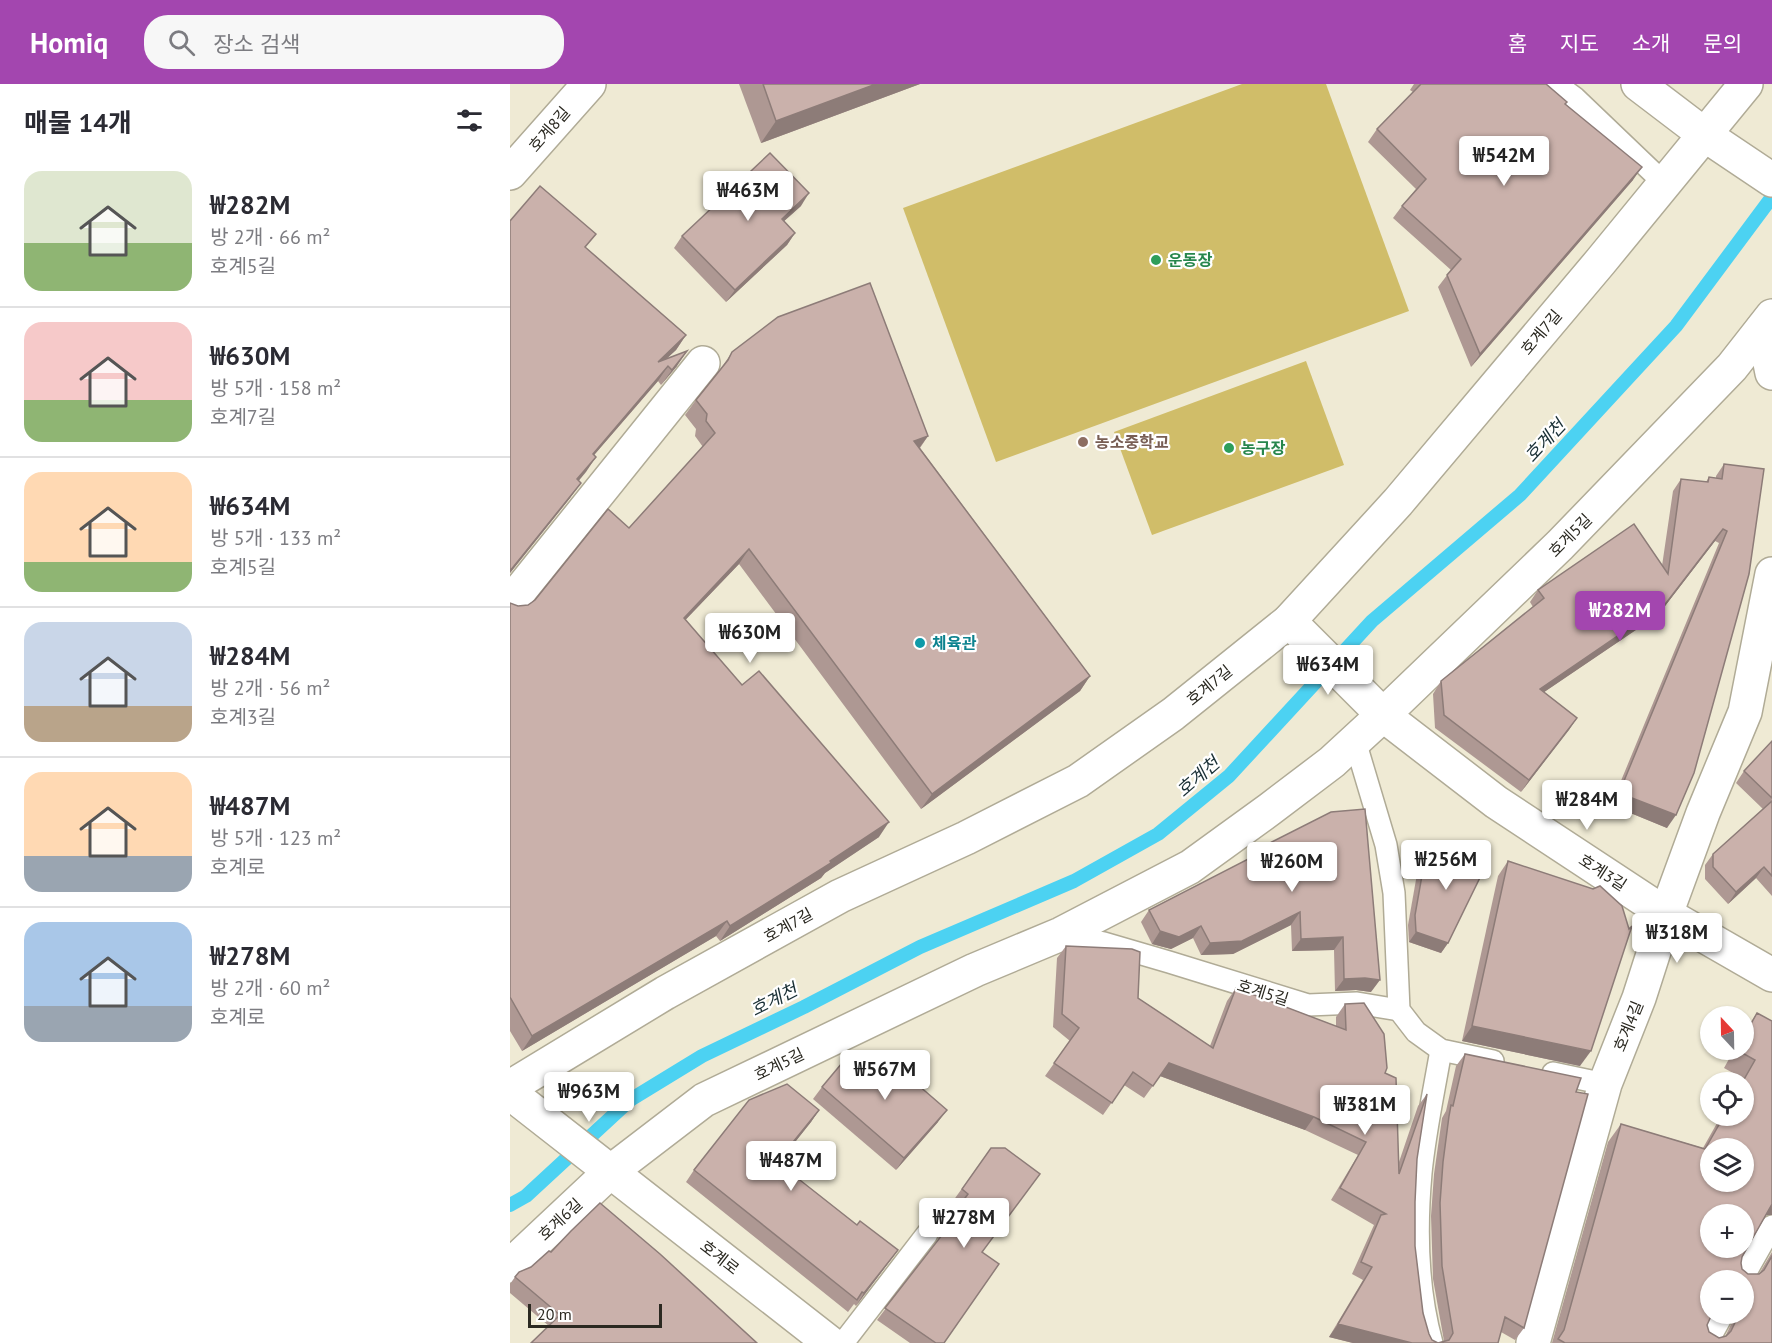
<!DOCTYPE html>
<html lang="ko">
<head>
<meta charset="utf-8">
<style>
  :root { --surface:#fff; --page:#f7f7f7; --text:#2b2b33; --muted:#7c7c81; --line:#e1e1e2; --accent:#a346af }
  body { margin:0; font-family:"PT Sans","Noto Sans KR",sans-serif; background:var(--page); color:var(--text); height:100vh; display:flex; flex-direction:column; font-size:22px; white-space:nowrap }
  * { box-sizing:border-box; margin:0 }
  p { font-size:20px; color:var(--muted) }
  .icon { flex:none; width:33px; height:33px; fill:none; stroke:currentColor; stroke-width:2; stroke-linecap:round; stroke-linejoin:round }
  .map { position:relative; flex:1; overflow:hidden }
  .sheet { display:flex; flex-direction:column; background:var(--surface); width:510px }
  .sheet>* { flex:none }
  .needle { width:39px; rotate:338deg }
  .fabs { position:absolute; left:1190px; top:922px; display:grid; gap:12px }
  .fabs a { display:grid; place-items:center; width:54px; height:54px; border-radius:50%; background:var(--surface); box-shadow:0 2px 4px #0004; font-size:30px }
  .scale { position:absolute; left:18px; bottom:15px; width:134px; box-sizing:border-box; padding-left:6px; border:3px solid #2b2921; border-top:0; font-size:16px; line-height:21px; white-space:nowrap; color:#2b2921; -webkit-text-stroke:4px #fff; paint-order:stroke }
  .price { position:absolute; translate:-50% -51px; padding:0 14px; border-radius:6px; background:#fff; color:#222; font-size:20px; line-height:39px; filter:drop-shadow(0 2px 3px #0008) }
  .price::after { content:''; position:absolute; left:50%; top:36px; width:18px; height:14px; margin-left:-9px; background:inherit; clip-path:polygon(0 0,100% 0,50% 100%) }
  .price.current { background:var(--accent); color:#fff }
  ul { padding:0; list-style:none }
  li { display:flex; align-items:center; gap:18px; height:150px; padding:0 24px }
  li+li { border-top:2px solid var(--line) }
  li span { display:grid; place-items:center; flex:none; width:168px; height:120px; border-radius:18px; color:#555 }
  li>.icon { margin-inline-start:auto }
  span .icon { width:72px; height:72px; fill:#fffc; stroke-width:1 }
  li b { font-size:26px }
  h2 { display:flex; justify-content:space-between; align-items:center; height:72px; padding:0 24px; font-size:26px }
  header { display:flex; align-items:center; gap:36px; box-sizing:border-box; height:84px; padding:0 30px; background:var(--accent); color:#fff }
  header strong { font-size:28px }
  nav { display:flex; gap:33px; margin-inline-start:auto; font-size:21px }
  .search { width:420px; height:54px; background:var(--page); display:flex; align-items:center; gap:15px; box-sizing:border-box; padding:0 21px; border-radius:24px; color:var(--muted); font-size:22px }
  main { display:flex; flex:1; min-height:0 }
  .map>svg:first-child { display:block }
  .green { fill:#d0bd69 }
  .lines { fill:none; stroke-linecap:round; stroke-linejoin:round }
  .stream { stroke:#4cd2f2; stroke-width:14 }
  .service-casing { stroke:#b0ab96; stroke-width:24 }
  .minor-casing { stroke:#b0ab96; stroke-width:36 }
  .tertiary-casing { stroke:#b0ab96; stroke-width:36 }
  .service { stroke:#fff; stroke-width:21 }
  .minor { stroke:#fff; stroke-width:33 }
  .tertiary { stroke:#fff; stroke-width:33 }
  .wall { fill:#ae9893; fill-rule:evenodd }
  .shaded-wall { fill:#8d7c78 }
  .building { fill:#cab1ab; stroke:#8d7c78; stroke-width:1.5; fill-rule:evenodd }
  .leisure-dot { fill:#2e9e5b; stroke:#fff; stroke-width:2 }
  .education-dot { fill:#8d6e63; stroke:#fff; stroke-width:2 }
  .culture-dot { fill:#0f9aa8; stroke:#fff; stroke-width:2 }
  .labels { text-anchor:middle; stroke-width:4.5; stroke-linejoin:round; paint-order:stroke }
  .street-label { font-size:16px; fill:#2b2921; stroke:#fff }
  .leisure-label { font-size:16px; font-weight:bold; fill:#27864d; stroke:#fff; text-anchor:start }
  .education-label { font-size:16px; font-weight:bold; fill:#785e54; stroke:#fff; text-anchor:start }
  .culture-label { font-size:16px; font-weight:bold; fill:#0d838f; stroke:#fff; text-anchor:start }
  .water-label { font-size:18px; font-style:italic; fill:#192f35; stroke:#fff }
</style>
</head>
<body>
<header>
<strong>Homiq</strong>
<div class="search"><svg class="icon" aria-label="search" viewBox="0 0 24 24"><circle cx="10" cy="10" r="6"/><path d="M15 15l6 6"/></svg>장소 검색</div>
<nav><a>홈</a><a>지도</a><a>소개</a><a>문의</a></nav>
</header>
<main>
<section class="sheet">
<h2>매물 14개<svg class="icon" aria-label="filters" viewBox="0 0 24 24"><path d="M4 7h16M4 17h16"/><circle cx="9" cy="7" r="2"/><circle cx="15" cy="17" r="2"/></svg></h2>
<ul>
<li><span style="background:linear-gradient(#dfe7d0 60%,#8fb573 0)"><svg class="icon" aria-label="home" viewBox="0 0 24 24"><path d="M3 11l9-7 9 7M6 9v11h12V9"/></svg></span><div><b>₩282M</b><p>방 2개 · 66 m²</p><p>호계5길</p></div></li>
<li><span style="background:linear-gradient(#f6c9c9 65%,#8fb573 0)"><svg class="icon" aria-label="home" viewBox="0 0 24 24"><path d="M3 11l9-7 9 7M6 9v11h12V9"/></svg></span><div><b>₩630M</b><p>방 5개 · 158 m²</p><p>호계7길</p></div></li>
<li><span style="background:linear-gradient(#ffd9b3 75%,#8fb573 0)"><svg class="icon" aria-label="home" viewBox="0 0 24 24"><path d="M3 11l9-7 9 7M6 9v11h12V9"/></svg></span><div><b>₩634M</b><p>방 5개 · 133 m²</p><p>호계5길</p></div></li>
<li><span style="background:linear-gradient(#c9d6e8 70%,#b9a48a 0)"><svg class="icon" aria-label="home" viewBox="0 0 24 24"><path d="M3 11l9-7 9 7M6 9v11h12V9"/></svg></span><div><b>₩284M</b><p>방 2개 · 56 m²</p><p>호계3길</p></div></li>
<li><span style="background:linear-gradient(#ffd9b3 70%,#9aa5b1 0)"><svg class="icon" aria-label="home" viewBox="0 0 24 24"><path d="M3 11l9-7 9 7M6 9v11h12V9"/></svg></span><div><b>₩487M</b><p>방 5개 · 123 m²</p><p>호계로</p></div></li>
<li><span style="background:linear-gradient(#a9c7e8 70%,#9aa5b1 0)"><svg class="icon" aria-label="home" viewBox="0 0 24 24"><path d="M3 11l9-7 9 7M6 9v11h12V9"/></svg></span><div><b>₩278M</b><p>방 2개 · 60 m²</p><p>호계로</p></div></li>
</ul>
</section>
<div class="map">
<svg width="1262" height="1259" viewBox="0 0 1262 1259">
  <rect width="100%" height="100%" fill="#efead4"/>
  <g class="green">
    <path d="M 732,0 L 816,0 L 899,227 L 486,378 L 393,124 Z"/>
    <path d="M 796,277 L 834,381 L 642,451 L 604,348 Z"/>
  </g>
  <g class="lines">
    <path class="stream" d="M 0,1121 L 16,1112 L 120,1016 L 192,972 L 294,923 L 410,863 L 564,797 L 648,750 L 719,692 L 862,537 L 1010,411 L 1166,242 L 1262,113"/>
    <defs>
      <g id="service">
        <path d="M 1046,0 L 1065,14 L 1155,100"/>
        <path d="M 845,657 L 876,761 L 884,809 L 889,926 L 906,948 L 931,966 L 983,977"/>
        <path d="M 551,850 L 594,859 L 659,878 L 798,921 L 847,919 L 889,926"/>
        <path d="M 1043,989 L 1095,1000"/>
        <path d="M 1231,1197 L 1262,1142"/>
        <path d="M 333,1259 L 417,1150"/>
        <path d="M 922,1259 C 907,1205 906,1145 911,1089 C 915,1048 924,1007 931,966"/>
        <path d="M 1197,1259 L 1213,1230"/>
      </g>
      <g id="minor">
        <path d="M 1128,0 L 1195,51 L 1262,96"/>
        <path d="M 0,89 L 79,0"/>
        <path d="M 1253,244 L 1262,289"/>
        <path d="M 0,519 L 193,279"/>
        <path d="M 779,537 L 873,631 L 986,718 L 1156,830 L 1262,891"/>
        <path d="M 0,1003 L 155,909 L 330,812 L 456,754 L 568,697 L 663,630 L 779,537 L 888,418 L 1091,177 L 1236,0"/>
        <path d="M 0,1182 L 100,1088 L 194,1016 L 465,886 L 551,850 L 680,783 L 760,725 L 822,678 L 873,631 L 1050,461 L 1222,283 L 1262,232"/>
        <path d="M 1023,1259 L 1095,1000 L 1129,914 L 1156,830 L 1193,729 L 1235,628 L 1262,490"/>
      </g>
      <path id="tertiary" d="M 0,1009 L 320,1259"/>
    </defs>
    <use href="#service" class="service-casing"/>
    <use href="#minor" class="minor-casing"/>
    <use href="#tertiary" class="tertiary-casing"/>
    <use href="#service" class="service"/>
    <use href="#minor" class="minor"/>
    <use href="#tertiary" class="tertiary"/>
  </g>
  <g class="wall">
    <path d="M 229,0 L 410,0 L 251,59 Z"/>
    <path d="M 904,0 L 1036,0 L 1123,96 L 961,283 L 928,203 L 941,186 L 883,134 L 892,122 L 906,105 L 858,58 L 867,45 L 903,8 L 900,6 Z"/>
    <path d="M 291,122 L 274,137 L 285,149 L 277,161 L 216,218 L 164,164 L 172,152 Z"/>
    <path d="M 0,137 L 76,164 L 176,251 L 166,266 L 157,274 L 167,282 L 151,301 L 148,297 L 84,371 L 86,373 L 68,397 L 60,414 L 0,489 Z"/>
    <path d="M 222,268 L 418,352 L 410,364 L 580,592 L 570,607 L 411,725 L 229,480 L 175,536 L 232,601 L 369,753 L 315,789 L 311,794 L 210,857 L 206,852 L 12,967 L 0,947 L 0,519 L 8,522 L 18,521 L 119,444 L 193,363 L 185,352 L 186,345 L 175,331 L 186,316 L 210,286 Z"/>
    <path d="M 1214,380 L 1254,385 L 1157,744 L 1101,721 L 1209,459 L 1205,457 L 1145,535 L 1145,533 L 1034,608 L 1067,634 L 1011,708 L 925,644 L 923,610 L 931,597 L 1023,523 L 1020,518 L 1028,506 L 1152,482 L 1163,407 L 1171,395 L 1196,398 L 1199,393 L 1206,394 L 1206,392 Z"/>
    <path d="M 1262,657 L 1262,812 L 1246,794 L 1218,820 L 1195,795 L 1195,781 L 1203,770 L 1253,725 L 1226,699 L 1234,687 Z"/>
    <path d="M 821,728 L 861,908 L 846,906 L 825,907 L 824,866 L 782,867 L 781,841 L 723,870 L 691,871 L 683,854 L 661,865 L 642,860 L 631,838 L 639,826 L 745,772 L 750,764 Z"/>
    <path d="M 917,763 L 938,859 L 931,869 L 899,858 L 898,841 L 910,773 Z"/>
    <path d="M 998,777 L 1070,982 L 952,957 L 988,792 Z"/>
    <path d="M 556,862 L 628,914 L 700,962 L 717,917 L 726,904 L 826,942 L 826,933 L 835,920 L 875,989 L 889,1078 L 908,1022 L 917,1010 L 907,1075 L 905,1118 L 905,1162 L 913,1229 L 919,1250 L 922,1256 L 928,1259 L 934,1257 L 923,1195 L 921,1132 L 924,1090 L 932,1034 L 936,1027 L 946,982 L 955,970 L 1066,1008 L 1014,1244 L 1005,1256 L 991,1248 L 988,1259 L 843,1259 L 819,1253 L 853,1196 L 842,1190 L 864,1141 L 821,1116 L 848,1071 L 795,1046 L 650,992 L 634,1014 L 614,1001 L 593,1031 L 535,992 L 560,957 L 543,943 L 547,874 Z"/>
    <path d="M 1247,929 L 1262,937 L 1262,1131 L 1256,1131 L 1232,1173 L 1231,1179 L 1232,1185 L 1238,1190 L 1249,1190 L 1262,1168 L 1262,1259 L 1042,1259 L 1098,1058 L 1111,1040 L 1193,1064 L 1211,1032 L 1233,1032 L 1233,999 L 1229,999 L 1232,994 L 1214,984 L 1224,966 L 1233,966 L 1233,950 ZM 1200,1197 L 1233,1197 L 1233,1230 L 1226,1230 L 1215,1253 L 1209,1254 L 1199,1248 L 1197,1241 Z"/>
    <path d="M 312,1003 L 428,1038 L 386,1086 L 303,1015 Z"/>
    <path d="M 309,1026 L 301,1038 L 268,1079 L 347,1141 L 388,1166 L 346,1222 L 344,1220 L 338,1228 L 176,1098 L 184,1086 Z"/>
    <path d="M 481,1064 L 473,1169 L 434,1259 L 400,1259 L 367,1236 L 428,1156 L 429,1150 L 449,1122 L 443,1117 Z"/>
    <path d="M 41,1168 L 247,1259 L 39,1242 L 0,1209 L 0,1200 L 5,1193 L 21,1183 Z"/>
  </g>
  <g class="shaded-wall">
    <path d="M 366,0 L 410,0 L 251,59 L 266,37 Z"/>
    <path d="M 1132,83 L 1123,96 L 961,283 L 970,270 Z"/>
    <path d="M 299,109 L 291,122 L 263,147 L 272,135 Z"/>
    <path d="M 285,149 L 277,161 L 216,218 L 225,206 Z"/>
    <path d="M 176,251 L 166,266 L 137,293 L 148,278 Z"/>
    <path d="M 177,267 L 167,282 L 151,301 L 162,286 Z"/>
    <path d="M 158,282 L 148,297 L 72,385 L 83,370 Z"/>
    <path d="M 418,352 L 407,367 L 404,357 Z"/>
    <path d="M 86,373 L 76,388 L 57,411 L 67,395 Z"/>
    <path d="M 71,399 L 60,414 L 0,489 L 0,487 Z"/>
    <path d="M 1213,445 L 1205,457 L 1145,535 L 1153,523 Z"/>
    <path d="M 239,465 L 229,480 L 163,549 L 174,534 Z"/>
    <path d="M 1153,521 L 1145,533 L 1021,617 L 1030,605 Z"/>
    <path d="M 580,592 L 570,607 L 411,725 L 422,710 Z"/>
    <path d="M 1067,634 L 1059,646 L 1011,708 L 1019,696 Z"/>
    <path d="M 1109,709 L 1166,731 L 1157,744 L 1101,721 Z"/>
    <path d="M 379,738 L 369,753 L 315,789 L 311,794 L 210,857 L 220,842 Z"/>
    <path d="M 1254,783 L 1246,794 L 1218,820 L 1226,808 Z"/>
    <path d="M 790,828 L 781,841 L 723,870 L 691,871 L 700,859 Z"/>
    <path d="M 217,837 L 206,852 L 12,967 L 22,952 Z"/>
    <path d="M 691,842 L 683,854 L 661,865 L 642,860 L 650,847 Z"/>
    <path d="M 906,848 L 938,859 L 931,869 L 899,858 Z"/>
    <path d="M 833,853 L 824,866 L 782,867 L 791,855 Z"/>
    <path d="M 855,894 L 870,896 L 861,908 L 846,906 L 825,907 L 834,895 Z"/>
    <path d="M 962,942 L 1081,967 L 1070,982 L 952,957 Z"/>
    <path d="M 659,979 L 804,1033 L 795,1046 L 650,992 Z"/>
    <path d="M 309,1026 L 301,1038 L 259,1091 L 267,1078 Z"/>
    <path d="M 437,1026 L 428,1038 L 386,1086 L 394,1074 Z"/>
    <path d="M 1262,1120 L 1262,1131 L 1256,1131 Z"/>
    <path d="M 388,1166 L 346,1222 L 354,1209 Z"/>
    <path d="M 828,1240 L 902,1259 L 843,1259 L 819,1253 Z"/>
  </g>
  <g class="building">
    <path d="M 253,0 L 366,0 L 266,37 Z"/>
    <path d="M 911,0 L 1036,0 L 1057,18 L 1055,20 L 1132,83 L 970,270 L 937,191 L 951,175 L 892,122 L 916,95 L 867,45 Z"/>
    <path d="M 260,69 L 299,109 L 272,135 L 285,149 L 225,206 L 172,152 Z"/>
    <path d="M 30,102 L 86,150 L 75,163 L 176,251 L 148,278 L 177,267 L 162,286 L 158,282 L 83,370 L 86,373 L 67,395 L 71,399 L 0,487 L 0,137 Z"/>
    <path d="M 360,199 L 418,352 L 404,357 L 580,592 L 422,710 L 239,465 L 174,534 L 232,601 L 249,587 L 379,738 L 320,777 L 321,779 L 220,842 L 217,837 L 22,952 L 0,913 L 0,519 L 8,522 L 18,521 L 25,516 L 98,425 L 119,444 L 205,349 L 196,337 L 197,330 L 186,316 L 218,276 L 222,268 L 268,233 Z"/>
    <path d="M 1214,380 L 1254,385 L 1239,490 L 1184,689 L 1166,731 L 1109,709 L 1217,447 L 1213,445 L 1153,523 L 1153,521 L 1030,605 L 1067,634 L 1019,696 L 934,631 L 931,597 L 1034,514 L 1028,506 L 1124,440 L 1158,490 L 1171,395 L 1198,398 L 1199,393 L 1212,395 Z"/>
    <path d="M 1262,657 L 1262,714 L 1234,687 Z"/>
    <path d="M 1262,717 L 1262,792 L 1254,783 L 1226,808 L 1203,783 L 1203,770 Z"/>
    <path d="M 855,725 L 870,896 L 855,894 L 834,895 L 833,853 L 791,855 L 790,828 L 732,857 L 700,859 L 691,842 L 669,853 L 650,847 L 639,826 L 752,768 L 750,764 L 821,728 Z"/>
    <path d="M 917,763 L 980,773 L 938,859 L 906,848 L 905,831 Z"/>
    <path d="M 998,777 L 1083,805 L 1090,802 L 1112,822 L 1119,845 L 1122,842 L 1081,967 L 962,942 Z"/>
    <path d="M 556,862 L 622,865 L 630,868 L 628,914 L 703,964 L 726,904 L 836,946 L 835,920 L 854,919 L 874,950 L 877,984 L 875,989 L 886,994 L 889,1090 L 917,1010 L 907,1075 L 905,1118 L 905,1162 L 913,1229 L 919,1250 L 922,1256 L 928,1259 L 939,1256 L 943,1249 L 932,1182 L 930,1119 L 933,1078 L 939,1032 L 941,1021 L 943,1022 L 955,970 L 1071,994 L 1066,1008 L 1078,1010 L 1014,1244 L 995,1233 L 988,1259 L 902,1259 L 828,1240 L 862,1183 L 851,1178 L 871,1131 L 876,1130 L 830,1104 L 856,1058 L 804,1033 L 659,979 L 643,1002 L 623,988 L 602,1019 L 544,979 L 569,944 L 552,930 Z"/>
    <path d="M 1247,929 L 1262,937 L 1262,1120 L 1232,1173 L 1231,1179 L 1232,1185 L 1238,1190 L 1249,1190 L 1254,1186 L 1262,1172 L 1262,1259 L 1055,1259 L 1048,1255 L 1054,1246 L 1111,1040 L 1195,1065 L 1214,1032 L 1233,1032 L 1233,999 L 1232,999 L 1245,976 L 1227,966 L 1233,966 L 1233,954 ZM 1200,1065 L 1233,1065 L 1233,1098 L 1200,1098 ZM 1200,1131 L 1233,1131 L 1233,1164 L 1200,1164 ZM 1200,1197 L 1233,1197 L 1233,1202 L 1236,1205 L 1238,1212 L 1233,1223 L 1233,1230 L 1229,1230 L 1221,1247 L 1216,1252 L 1209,1254 L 1199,1248 L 1197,1241 L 1202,1230 L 1200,1230 Z"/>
    <path d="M 337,973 L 379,976 L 437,1026 L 394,1074 L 312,1003 Z"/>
    <path d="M 277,1000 L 309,1026 L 267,1078 L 347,1141 L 350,1137 L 388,1166 L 354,1209 L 352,1208 L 347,1216 L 184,1086 L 239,1016 Z"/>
    <path d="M 481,1064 L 495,1064 L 530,1090 L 472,1168 L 489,1180 L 434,1259 L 426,1259 L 375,1224 L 436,1146 L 438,1137 L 458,1110 L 452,1105 Z"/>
    <path d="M 90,1119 L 150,1170 L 247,1259 L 21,1259 L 50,1231 L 5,1193 L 9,1188 L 21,1183 L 39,1167 L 41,1168 L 61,1147 Z"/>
  </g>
  <g class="leisure-dot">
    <circle cx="646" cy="176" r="6"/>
    <circle cx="719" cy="364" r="6"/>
  </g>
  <circle class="education-dot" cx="573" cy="358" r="6"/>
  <circle class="culture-dot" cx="410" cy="559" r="6"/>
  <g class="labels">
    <g class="street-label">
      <text transform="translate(39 45) rotate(-49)" y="6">호계8길</text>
      <text transform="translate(1031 248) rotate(-50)" y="6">호계7길</text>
      <text transform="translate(1060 451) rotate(-45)" y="6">호계5길</text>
      <text transform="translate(699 601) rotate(-39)" y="6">호계7길</text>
      <text transform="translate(1093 788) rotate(33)" y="6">호계3길</text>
      <text transform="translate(278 841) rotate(-29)" y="6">호계7길</text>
      <text transform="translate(753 908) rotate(17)" y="6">호계5길</text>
      <text transform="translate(1118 942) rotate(-68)" y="6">호계4길</text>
      <text transform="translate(269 980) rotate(-26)" y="6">호계5길</text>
      <text transform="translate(50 1135) rotate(-43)" y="6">호계6길</text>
      <text transform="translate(210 1173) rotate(38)" y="6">호계로</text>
    </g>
    <g class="leisure-label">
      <text x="658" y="182">운동장</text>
      <text x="731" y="370">농구장</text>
    </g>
    <g class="education-label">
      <text x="585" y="364">농소중학교</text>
    </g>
    <g class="culture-label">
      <text x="422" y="565">체육관</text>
    </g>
    <g class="water-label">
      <text transform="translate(1035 357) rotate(-47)" y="6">호계천</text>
      <text transform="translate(688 693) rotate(-41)" y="6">호계천</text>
      <text transform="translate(264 916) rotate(-27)" y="6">호계천</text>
    </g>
  </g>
</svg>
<div class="fabs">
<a><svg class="needle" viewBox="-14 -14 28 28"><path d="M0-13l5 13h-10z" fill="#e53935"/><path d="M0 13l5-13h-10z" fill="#7c7c81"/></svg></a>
<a><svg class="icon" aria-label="locate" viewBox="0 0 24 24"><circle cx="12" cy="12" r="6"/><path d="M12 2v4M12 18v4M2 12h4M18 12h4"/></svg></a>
<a><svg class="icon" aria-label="layers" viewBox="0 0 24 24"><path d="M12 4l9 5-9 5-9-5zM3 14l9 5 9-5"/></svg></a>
<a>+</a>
<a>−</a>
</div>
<div class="scale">20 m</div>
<b class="price" style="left:994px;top:103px">₩542M</b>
<b class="price" style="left:238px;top:138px">₩463M</b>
<b class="price current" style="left:1110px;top:558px">₩282M</b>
<b class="price" style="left:240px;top:580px">₩630M</b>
<b class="price" style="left:818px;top:612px">₩634M</b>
<b class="price" style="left:1077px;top:747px">₩284M</b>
<b class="price" style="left:936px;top:807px">₩256M</b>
<b class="price" style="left:782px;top:809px">₩260M</b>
<b class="price" style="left:1167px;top:880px">₩318M</b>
<b class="price" style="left:375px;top:1017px">₩567M</b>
<b class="price" style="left:79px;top:1039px">₩963M</b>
<b class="price" style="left:855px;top:1052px">₩381M</b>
<b class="price" style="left:281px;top:1108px">₩487M</b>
<b class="price" style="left:454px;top:1165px">₩278M</b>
</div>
</main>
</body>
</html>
